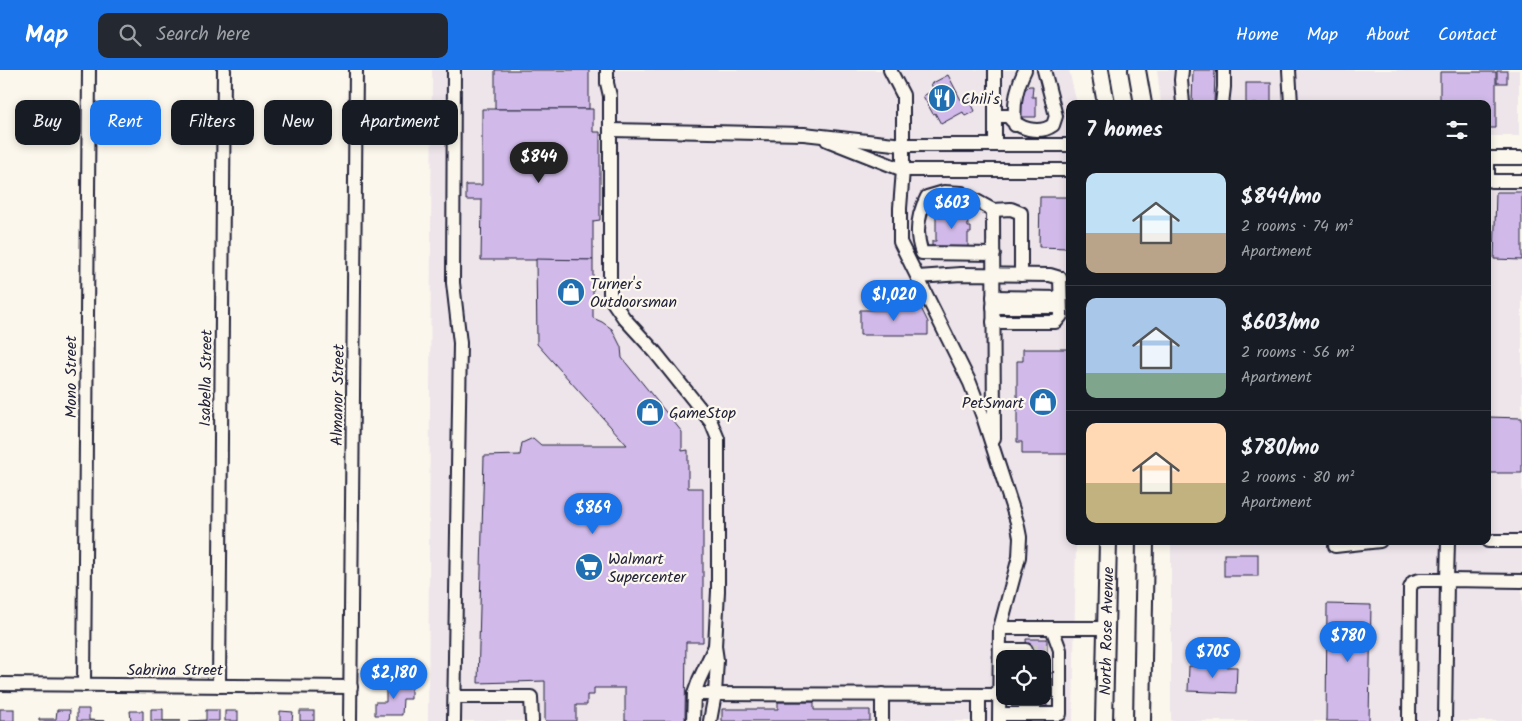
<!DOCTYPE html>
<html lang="en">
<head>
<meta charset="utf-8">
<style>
  :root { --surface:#171b24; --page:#242831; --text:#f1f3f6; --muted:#9ea1a6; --line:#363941; --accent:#1a73e8 }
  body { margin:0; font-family:Kalam,sans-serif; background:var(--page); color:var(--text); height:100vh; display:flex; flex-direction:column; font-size:19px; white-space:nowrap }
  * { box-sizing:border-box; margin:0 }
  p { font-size:16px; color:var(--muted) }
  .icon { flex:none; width:28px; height:28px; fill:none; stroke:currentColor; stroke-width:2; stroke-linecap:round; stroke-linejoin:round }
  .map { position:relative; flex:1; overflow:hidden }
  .sheet { position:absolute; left:1066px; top:30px; width:425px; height:445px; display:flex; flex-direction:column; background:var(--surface); border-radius:10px; box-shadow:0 2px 8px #0003 }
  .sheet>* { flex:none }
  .top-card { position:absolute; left:15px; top:30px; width:475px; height:45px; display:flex; gap:10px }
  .fabs { position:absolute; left:996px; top:580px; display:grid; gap:10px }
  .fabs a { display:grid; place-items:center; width:55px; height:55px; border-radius:10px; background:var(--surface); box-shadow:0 2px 8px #0003; font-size:25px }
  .price { position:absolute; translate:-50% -42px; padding:0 11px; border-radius:18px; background:var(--accent); color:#fff; font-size:16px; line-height:32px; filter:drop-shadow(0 1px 2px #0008) }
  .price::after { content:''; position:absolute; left:50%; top:30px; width:15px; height:11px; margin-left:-8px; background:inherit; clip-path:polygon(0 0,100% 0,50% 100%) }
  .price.active { background:#222; color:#fff }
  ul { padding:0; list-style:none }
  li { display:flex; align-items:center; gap:15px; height:125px; padding:0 20px }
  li+li { border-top:1px solid var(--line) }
  li span { display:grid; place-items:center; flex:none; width:140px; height:100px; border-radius:10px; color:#555 }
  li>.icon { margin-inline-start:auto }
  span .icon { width:60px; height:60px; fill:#fffc; stroke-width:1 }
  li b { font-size:21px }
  h2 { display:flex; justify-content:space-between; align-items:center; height:60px; padding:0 20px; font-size:21px }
  .chip { padding:0 18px; border-radius:10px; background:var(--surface); box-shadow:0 2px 8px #0003; font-size:18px; line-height:45px }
  .chip.active { background:var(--accent); color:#fff }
  header { display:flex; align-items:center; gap:30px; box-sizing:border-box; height:70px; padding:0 25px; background:var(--accent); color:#fff }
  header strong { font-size:24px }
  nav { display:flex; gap:28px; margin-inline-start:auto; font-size:18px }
  .search { width:350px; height:45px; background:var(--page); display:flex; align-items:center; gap:12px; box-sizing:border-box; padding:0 18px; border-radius:10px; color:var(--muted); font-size:19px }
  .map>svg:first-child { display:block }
  .built { fill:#eee5eb; fill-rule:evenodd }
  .building { fill:#d1bae9; stroke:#22223b }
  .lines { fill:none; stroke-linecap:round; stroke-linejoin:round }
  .minor-tunnel { stroke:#d0ccc9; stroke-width:12; stroke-dasharray:12 6; stroke-linecap:butt }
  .minor-casing { stroke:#22223b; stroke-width:16 }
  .major-casing { stroke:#22223b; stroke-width:20 }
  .minor { stroke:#fbf7ec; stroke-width:12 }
  .major { stroke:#fbf7ec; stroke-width:16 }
  .labels { text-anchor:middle; stroke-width:4.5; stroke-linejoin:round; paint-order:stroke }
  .poi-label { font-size:16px; fill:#22223b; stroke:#fbf7ec; text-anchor:start }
  .street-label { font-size:16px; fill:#22223b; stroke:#fbf7ec }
</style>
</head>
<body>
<header>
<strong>Map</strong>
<div class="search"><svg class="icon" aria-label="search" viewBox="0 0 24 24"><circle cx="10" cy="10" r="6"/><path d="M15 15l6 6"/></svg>Search here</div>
<nav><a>Home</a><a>Map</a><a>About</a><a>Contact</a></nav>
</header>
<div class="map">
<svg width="1522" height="651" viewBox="0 0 1522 651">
  <rect width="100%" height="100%" fill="#fbf7ec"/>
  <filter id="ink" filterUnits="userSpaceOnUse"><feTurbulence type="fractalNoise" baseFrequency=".02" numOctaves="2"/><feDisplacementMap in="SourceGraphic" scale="10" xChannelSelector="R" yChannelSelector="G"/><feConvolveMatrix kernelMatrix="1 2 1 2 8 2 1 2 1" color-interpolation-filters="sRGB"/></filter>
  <g filter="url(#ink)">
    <g class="built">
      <path d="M 432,0 L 1069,0 L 1077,34 L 1070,34 L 1070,471 L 1076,471 L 1073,651 L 428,651 ZM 1005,589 L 1042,589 L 1042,626 L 1005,626 Z"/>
      <path d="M 1157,0 L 1519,0 L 1519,66 L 1488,66 L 1488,34 L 1161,34 Z"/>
      <path d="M 1488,113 L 1522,113 L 1522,651 L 1171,651 L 1171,471 L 1488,471 Z"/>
    </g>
    <g class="building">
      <rect x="495" y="0" width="94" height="39"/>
      <path d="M 1193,0 L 1215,0 L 1214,34 L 1192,34 Z"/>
      <rect x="1497" y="1" width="10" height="12"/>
      <path d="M 1440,2 L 1496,2 L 1496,58 L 1488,58 L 1488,34 L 1440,34 Z"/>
      <path d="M 948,5 L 961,30 L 968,26 L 975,41 L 965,46 L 963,42 L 941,54 L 935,43 L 933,44 L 923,26 L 934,20 L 931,14 Z"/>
      <rect x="1246" y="13" width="25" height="21"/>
      <path d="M 1029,16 L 1033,16 L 1032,27 L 1036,27 L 1036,47 L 1020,47 L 1020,24 Z"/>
      <path d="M 482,39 L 593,39 L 593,62 L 600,62 L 600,150 L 593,151 L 593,190 L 481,190 L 482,130 L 466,130 L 466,115 L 482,115 Z"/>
      <path d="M 1496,122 L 1522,122 L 1522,190 L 1494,189 Z"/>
      <path d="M 1040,127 L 1068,127 L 1067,178 L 1039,177 Z"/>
      <path d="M 958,139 L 967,139 L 968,157 L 971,157 L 971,163 L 968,163 L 968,178 L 932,177 L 932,171 L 936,171 L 936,143 L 958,144 Z"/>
      <path d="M 536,189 L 593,190 L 593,248 L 602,252 L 612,259 L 621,277 L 622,288 L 682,362 L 682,381 L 688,380 L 688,418 L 703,418 L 703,572 L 686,572 L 685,651 L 625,651 L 625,618 L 594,618 L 594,625 L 587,625 L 587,635 L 576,635 L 576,651 L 545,651 L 545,611 L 478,613 L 484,386 L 520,385 L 522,373 L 533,368 L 541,375 L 627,375 L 537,274 Z"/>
      <path d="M 910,232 L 918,232 L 928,252 L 928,265 L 860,265 L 860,240 L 910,240 Z"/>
      <path d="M 1023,279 L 1070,279 L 1070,384 L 1022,384 L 1022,372 L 1017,372 L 1017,291 L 1023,291 Z"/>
      <path d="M 1488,347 L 1522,348 L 1522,403 L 1488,403 Z"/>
      <rect x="1224" y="484" width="34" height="22"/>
      <path d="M 1327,534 L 1371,535 L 1369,651 L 1326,651 Z"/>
      <path d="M 1026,569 L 1047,569 L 1047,603 L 1054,603 L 1054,620 L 1047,620 L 1047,636 L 1026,636 L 1026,626 L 1042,626 L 1042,589 L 1027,589 Z"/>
      <path d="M 1189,596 L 1237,597 L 1236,623 L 1188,621 Z"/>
      <path d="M 386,615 L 411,615 L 411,629 L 403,629 L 402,645 L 375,645 L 375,632 L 386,632 Z"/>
      <path d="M 778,632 L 814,632 L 814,640 L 870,640 L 870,651 L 722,651 L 722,639 L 778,639 Z"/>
      <rect x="0" y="639" width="14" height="12"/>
      <path d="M 77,639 L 89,639 L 89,650 L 106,651 L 77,651 Z"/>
      <path d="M 151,639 L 163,639 L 163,651 L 181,651 L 151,651 Z"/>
      <path d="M 57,640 L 70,640 L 69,651 L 39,651 L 39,649 L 56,649 Z"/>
      <path d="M 206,640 L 219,640 L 219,651 L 189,651 L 206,650 Z"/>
      <path d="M 130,641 L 143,641 L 143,651 L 131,651 Z"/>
      <rect x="225" y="641" width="13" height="10"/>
      <path d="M 280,641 L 293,642 L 292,651 L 280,651 Z"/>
      <rect x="300" y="641" width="14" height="10"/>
    </g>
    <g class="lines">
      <g class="minor-tunnel">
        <path d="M 1026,580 L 1047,580"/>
        <path d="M 1042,597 L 1047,597"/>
        <path d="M 1042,625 L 1047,625"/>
      </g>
      <defs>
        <g id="minor">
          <path d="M 454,0 L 453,213 L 460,273 L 454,651"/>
          <path d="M 607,0 L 607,13 L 610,26 L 610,223 L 613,232 L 624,248 L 655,282 L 711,352 L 718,369 L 718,521 L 715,576 L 717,590 L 715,624 L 710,651"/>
          <path d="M 890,0 L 903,25 L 903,100 L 900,138 L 900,172 L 970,313 L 983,347 L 1017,452 L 1020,467 L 1019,487 L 1000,558 L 999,651"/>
          <path d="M 1182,0 L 1181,10 L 1183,34"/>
          <path d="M 1289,0 L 1291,34"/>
          <path d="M 1222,34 L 1224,17 L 1224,0"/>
          <path d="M 995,46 L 1008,46 C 1018,59 1039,65 1053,55 L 1056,46 L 1044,0"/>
          <path d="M 1015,55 C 1013,34 1016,18 1025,0"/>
          <path d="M 611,60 L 804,64 L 903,75 L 1070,75"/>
          <path d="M 827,70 L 903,100 L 1070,100"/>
          <path d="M 995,74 L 995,0"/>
          <path d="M 1488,88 L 1488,107 L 1491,111 L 1522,111"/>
          <path d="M 1488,88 L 1522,88"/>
          <path d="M 993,140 L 994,368"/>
          <path d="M 994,184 L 922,183 C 915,164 918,144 927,127 L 944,122 L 962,123 L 993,140 L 1011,139 L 1021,143 L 1021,205"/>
          <path d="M 918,207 L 961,204 L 1050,205 L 1060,208 L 1061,246 L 1056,252 L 993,252"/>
          <path d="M 993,227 L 1060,228"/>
          <path d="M 993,237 L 1060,237"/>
          <path d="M 1488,471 L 1522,471"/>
          <path d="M 1335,476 L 1380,471"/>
          <path d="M 1000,558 L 1106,558"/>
          <path d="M 1000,580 L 1026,580"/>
          <path d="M 0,614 L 351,617"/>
          <path d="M 84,615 L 89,0"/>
          <path d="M 219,616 L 224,0"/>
          <path d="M 694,624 L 1005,625"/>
          <path d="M 882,624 L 882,651"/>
          <path d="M 455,627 L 531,627 L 532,651"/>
          <path d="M 1000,644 L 1060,644 L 1060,580 L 1052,558"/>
          <path d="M 350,651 L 356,0"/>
          <path d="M 693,651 L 694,624 L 699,610 L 715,576"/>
          <path d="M 979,651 L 979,625"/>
          <path d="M 1409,651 L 1410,518 L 1413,512 L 1420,510 L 1447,510 L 1448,471"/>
          <path d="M 1445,651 L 1447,510 L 1522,511"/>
        </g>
        <g id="major">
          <path d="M 1100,0 L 1106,34"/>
          <path d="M 1137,0 L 1143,34"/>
          <path id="s1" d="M 1104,651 L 1108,471"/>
          <path d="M 1142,651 L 1145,471"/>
        </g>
      </defs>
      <use href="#minor" class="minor-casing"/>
      <use href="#major" class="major-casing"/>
      <use href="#minor" class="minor"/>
      <use href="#major" class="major"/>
    </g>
  </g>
  <defs>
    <symbol id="restaurant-disc" viewBox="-11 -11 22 22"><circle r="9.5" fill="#1f6fb2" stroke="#fbf7ec"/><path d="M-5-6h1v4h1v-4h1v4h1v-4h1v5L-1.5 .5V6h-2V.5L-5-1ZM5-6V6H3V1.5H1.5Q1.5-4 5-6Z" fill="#fff"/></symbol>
    <symbol id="shop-disc" viewBox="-11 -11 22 22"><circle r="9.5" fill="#1f6fb2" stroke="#fbf7ec"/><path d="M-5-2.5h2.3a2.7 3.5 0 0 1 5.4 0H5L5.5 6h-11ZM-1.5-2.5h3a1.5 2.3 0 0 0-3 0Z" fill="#fff"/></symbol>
    <symbol id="supermarket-disc" viewBox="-11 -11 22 22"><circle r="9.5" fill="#1f6fb2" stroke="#fbf7ec"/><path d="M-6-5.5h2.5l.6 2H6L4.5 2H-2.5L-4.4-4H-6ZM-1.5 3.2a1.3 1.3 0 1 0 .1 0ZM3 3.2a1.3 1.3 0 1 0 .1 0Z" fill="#fff"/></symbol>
  </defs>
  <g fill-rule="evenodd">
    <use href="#restaurant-disc" x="926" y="12" width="32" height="32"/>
    <use href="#shop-disc" x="555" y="206" width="32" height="32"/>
    <use href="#shop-disc" x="1027" y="316" width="32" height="32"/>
    <use href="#shop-disc" x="634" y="326" width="32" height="32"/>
    <use href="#supermarket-disc" x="573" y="481" width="32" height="32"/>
  </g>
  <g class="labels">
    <g class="poi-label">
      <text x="961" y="34">Chili's</text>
      <text x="590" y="219">Turner's<tspan x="590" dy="18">Outdoorsman</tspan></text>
      <text x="1024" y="338" text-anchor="end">PetSmart</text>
      <text x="669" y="348">GameStop</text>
      <text x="608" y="494">Walmart<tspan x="608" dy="18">Supercenter</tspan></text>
    </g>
    <g class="street-label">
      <text transform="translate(70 307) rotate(-90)" y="6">Mono Street</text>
      <text transform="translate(205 308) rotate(-89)" y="6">Isabella Street</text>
      <text transform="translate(337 325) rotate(-89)" y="6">Almanor Street</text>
      <text dy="6" stroke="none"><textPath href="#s1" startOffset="90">North Rose Avenue</textPath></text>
      <text x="175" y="605">Sabrina Street</text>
    </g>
  </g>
</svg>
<div class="fabs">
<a><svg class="icon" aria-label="locate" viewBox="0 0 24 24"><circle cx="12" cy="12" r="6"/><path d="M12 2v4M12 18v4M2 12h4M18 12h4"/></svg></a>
</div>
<b class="price active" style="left:539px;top:114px">$844</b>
<b class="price" style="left:952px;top:160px">$603</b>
<b class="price" style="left:894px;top:252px">$1,020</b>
<b class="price" style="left:593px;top:465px">$869</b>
<b class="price" style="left:1348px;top:593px">$780</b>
<b class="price" style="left:1213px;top:609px">$705</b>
<b class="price" style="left:394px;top:630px">$2,180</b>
<div class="top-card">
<a class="chip">Buy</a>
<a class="chip active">Rent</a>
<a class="chip">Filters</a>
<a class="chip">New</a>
<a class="chip">Apartment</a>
</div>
<section class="sheet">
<h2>7 homes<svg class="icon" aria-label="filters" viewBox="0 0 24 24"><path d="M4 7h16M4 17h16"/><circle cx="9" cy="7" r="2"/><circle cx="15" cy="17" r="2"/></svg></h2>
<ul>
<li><span style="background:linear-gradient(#bfe0f5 60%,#b9a48a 0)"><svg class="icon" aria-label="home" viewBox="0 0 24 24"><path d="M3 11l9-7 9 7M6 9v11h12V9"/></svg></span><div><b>$844/mo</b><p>2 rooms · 74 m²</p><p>Apartment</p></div></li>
<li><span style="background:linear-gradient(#a9c7e8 75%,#7fa58c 0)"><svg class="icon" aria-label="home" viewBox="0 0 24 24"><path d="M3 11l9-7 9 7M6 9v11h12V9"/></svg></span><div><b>$603/mo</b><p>2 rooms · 56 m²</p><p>Apartment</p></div></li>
<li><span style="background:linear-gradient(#ffd9b3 60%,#c2b280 0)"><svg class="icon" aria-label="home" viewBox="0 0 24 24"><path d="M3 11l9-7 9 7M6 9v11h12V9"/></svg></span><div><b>$780/mo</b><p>2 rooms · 80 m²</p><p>Apartment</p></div></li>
</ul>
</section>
</div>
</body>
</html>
